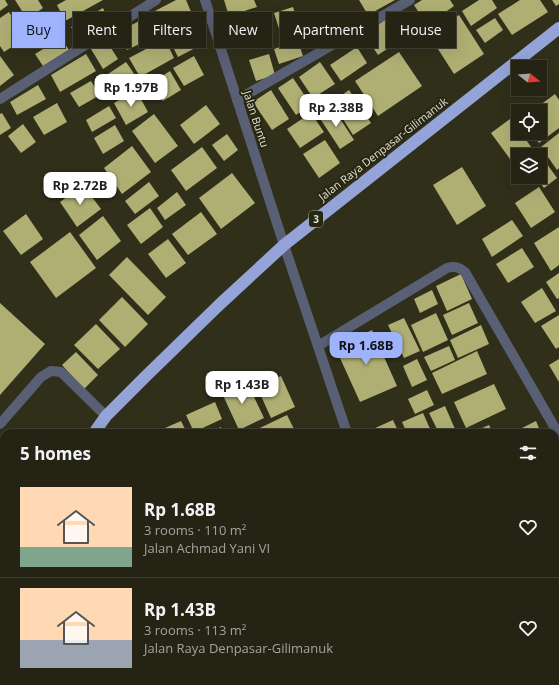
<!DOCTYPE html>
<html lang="en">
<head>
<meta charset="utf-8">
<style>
  :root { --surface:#242314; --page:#2c2b1d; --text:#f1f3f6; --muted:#a3a4a0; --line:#414034; --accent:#9fb3fd }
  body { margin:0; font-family:"Open Sans",sans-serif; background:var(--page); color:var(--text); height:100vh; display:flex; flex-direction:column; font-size:15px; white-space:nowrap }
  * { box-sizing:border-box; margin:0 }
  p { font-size:13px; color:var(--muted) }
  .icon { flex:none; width:22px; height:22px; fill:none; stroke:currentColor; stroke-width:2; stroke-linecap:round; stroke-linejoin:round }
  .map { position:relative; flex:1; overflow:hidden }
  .panel { position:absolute; left:0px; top:429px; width:559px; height:256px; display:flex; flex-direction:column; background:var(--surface); border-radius:12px 12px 0 0; box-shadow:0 4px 16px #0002,0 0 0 1px var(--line) }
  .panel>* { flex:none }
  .guide { position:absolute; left:12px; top:12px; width:535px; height:36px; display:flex; gap:8px }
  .needle { width:26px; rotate:107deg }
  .fabs { position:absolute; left:511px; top:60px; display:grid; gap:8px }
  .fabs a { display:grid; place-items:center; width:36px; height:36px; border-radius:0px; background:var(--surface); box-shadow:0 4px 16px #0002,0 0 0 1px var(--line); font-size:20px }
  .price { position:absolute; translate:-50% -34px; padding:0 9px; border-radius:8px; background:#fff; color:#222; font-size:13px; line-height:26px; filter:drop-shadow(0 1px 2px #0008) }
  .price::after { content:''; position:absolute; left:50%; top:24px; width:12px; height:9px; margin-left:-6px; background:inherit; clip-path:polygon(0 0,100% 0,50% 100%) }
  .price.active { background:var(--accent); color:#111 }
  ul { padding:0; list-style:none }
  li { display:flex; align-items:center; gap:12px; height:100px; padding:0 20px }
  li+li { border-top:1px solid var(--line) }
  li span { display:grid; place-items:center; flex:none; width:112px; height:80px; border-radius:0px; color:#555 }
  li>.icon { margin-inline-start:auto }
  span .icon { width:48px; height:48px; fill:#fffc; stroke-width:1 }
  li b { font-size:17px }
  h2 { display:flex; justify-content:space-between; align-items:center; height:48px; padding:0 20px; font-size:17px }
  .pill { padding:0 14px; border-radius:0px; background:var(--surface); box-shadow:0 4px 16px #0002,0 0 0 1px var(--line); font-size:14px; line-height:36px }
  .pill.active { background:var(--accent); color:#111 }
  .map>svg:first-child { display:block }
  .building { fill:#afaf74 }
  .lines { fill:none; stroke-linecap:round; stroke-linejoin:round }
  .minor { stroke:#596076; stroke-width:10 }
  .highway { stroke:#94a4d9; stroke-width:12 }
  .labels { text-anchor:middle; stroke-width:4; stroke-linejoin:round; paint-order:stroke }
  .shield { fill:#262611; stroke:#a8a899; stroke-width:1 }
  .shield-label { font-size:10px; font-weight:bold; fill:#e0e0d3 }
  .street-label { font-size:11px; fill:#e0e0d3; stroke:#262611 }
</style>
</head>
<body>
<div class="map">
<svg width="559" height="685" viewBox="0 0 559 685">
  <rect width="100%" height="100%" fill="#302f1a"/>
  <g class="building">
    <path d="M 0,0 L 5,0 L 8,5 L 0,11 Z"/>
    <path d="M 15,0 L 38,0 L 43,8 L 27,19 Z"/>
    <path d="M 66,0 L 103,0 L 65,21 L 57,5 Z"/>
    <path d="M 176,0 L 186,0 L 192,14 L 162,30 L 153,12 Z"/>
    <path d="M 224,0 L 254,0 L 257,7 L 229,16 Z"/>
    <path d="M 359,0 L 395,0 L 368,15 Z"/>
    <path d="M 422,0 L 450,0 L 454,6 L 427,25 L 414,5 Z"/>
    <path d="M 479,0 L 492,0 L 497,8 L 471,26 L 462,11 Z"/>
    <path d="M 520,0 L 540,0 L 548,12 L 512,35 L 498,14 Z"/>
    <path d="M 552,0 L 559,0 L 559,4 L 556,6 Z"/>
    <path d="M 293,7 L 301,32 L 282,38 L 274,13 Z"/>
    <path d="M 103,8 L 108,19 L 77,37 L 71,27 Z"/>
    <path d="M 9,12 L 26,38 L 4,52 L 0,46 L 0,18 Z"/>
    <path d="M 52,14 L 63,33 L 36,49 L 25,30 Z"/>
    <path d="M 459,15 L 484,54 L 454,74 L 429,35 Z"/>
    <path d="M 255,16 L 261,34 L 241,41 L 235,23 Z"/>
    <path d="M 147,17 L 156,36 L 127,50 L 118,32 Z"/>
    <path d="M 388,18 L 402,39 L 378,55 L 364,34 Z"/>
    <path d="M 495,18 L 503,30 L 485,43 L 476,30 Z"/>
    <path d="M 189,21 L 201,45 L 178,57 L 166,33 Z"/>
    <path d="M 61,38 L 69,50 L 43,66 L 35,54 Z"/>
    <path d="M 165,39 L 174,58 L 140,77 L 129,58 Z"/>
    <path d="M 106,40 L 118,59 L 103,69 L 91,49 Z"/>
    <path d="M 298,41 L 303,56 L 279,64 L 274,49 Z"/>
    <path d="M 357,47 L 367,63 L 341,81 L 330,65 Z"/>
    <path d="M 399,52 L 422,86 L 378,116 L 355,81 Z"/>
    <path d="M 86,54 L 96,71 L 60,92 L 51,75 Z"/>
    <path d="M 269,54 L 275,75 L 256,81 L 249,60 Z"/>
    <path d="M 0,56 L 14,75 L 0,86 Z"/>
    <path d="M 194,56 L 204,75 L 184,86 L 173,68 Z"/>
    <path d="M 126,62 L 139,81 L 114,97 L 102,78 Z"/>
    <path d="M 320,62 L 335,84 L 313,98 L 299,77 Z"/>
    <path d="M 170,71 L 181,90 L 163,101 L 153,82 Z"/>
    <path d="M 293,78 L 311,105 L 296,115 L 278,88 Z"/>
    <path d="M 91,81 L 100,95 L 79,107 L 70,93 Z"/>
    <path d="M 38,85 L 46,99 L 17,115 L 10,102 Z"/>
    <path d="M 136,90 L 148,112 L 126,125 L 114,103 Z"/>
    <path d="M 271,90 L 289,119 L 272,130 L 253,102 Z"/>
    <path d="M 349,90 L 371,123 L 353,135 L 332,102 Z"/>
    <path d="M 555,94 L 559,100 L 559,128 L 539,143 L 532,133 L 540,133 L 540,111 L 532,111 Z"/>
    <path d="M 57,103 L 67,122 L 44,135 L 33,117 Z"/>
    <path d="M 206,105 L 220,124 L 194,144 L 180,125 Z"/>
    <path d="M 109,106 L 116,118 L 92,132 L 86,120 Z"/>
    <path d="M 333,108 L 354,140 L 340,149 L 319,117 Z"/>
    <path d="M 2,113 L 11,128 L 0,135 L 0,114 Z"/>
    <path d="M 311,113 L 324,132 L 300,148 L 287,129 Z"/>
    <path d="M 154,114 L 178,146 L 155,163 L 132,131 Z"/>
    <path d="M 510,119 L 518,129 L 518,133 L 521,133 L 537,155 L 518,155 L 518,170 L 491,133 Z"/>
    <path d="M 23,124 L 36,142 L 21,153 L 8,136 Z"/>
    <path d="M 115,125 L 124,141 L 103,154 L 94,138 Z"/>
    <path d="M 559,133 L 559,168 L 557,170 L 541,147 Z"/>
    <path d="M 227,134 L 238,150 L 224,161 L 212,145 Z"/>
    <path d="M 325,140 L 340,163 L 319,178 L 303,154 Z"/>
    <path d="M 132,146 L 151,172 L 122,194 L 104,168 Z"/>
    <path d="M 202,147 L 217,168 L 186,191 L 171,170 Z"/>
    <path d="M 547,164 L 557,178 L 544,188 L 536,177 L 540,177 L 540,169 Z"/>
    <path d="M 462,167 L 486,206 L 457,225 L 433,185 Z"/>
    <path d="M 232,173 L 255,203 L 221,229 L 199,198 Z"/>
    <path d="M 149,182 L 159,196 L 135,214 L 125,201 Z"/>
    <path d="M 83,185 L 101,209 L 77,227 L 60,202 Z"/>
    <path d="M 539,187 L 555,212 L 531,228 L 515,203 Z"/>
    <path d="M 177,192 L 186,205 L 165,220 L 157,208 Z"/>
    <path d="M 150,208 L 163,227 L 141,244 L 127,225 Z"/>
    <path d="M 201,212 L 217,234 L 188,255 L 172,234 Z"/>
    <path d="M 26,214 L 43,239 L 21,255 L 3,231 Z"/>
    <path d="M 103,216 L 121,241 L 97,260 L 79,235 Z"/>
    <path d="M 512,220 L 523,236 L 492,257 L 482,239 Z"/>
    <path d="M 559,227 L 559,265 L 551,271 L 534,243 Z"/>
    <path d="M 70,232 L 96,268 L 56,298 L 30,262 Z"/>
    <path d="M 168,239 L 186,263 L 166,278 L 148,254 Z"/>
    <path d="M 522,248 L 534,267 L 508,283 L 496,264 Z"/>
    <path d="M 127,257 L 166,297 L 148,315 L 109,275 Z"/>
    <path d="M 559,273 L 559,298 L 557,299 L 546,282 Z"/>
    <path d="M 461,274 L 472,299 L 447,311 L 436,286 Z"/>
    <path d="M 542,288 L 556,311 L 535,323 L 521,302 Z"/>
    <path d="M 432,290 L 438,304 L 420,313 L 414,299 Z"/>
    <path d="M 122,297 L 148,324 L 125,347 L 99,320 Z"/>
    <path d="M 0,303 L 45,344 L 0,395 Z"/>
    <path d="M 469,303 L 478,323 L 452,335 L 443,315 Z"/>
    <path d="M 436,313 L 448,340 L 423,352 L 411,325 Z"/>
    <path d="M 559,315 L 559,347 L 556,349 L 541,326 Z"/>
    <path d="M 404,318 L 420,351 L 404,358 L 388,325 Z"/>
    <path d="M 96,324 L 120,349 L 98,369 L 74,345 Z"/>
    <path d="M 481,325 L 489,344 L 458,358 L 450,340 Z"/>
    <path d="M 372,330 L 397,386 L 360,402 L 335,347 Z"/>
    <path d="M 449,346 L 455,360 L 431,371 L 424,357 Z"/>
    <path d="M 477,351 L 487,374 L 442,394 L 432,373 Z"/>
    <path d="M 76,352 L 98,375 L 84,389 L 62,365 Z"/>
    <path d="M 417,359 L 427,380 L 412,387 L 403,366 Z"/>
    <path d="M 559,359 L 559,382 L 549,365 Z"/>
    <path d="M 281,376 L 295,407 L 271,418 L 257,387 Z"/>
    <path d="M 246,380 L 264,418 L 239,430 L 221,391 Z"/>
    <path d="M 494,384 L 506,409 L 466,428 L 454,402 Z"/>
    <path d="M 427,390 L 434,405 L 415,414 L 408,399 Z"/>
    <path d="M 215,402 L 222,419 L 194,432 L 186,415 Z"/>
    <path d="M 445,406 L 455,429 L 445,433 L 439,433 L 429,413 Z"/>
    <path d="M 423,413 L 431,431 L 427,433 L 407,433 L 402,422 Z"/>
    <path d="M 287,415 L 296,433 L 249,433 Z"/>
    <path d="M 393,420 L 399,433 L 364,433 Z"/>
    <path d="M 181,421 L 187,433 L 167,433 L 165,428 Z"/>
    <path d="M 536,421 L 541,433 L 512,433 Z"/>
    <path d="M 489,425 L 493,433 L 471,433 Z"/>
    <path d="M 221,427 L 223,433 L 208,433 Z"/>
    <path d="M 555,445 L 559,454 L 559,478 L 555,479 Z"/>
    <path d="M 559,525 L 559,559 L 556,561 L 555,559 L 555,527 Z"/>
    <path d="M 558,602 L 559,626 L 555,628 L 555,603 Z"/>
    <path d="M 0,672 L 4,675 L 4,681 L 11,681 L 16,685 L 0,685 Z"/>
    <path d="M 25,681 L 53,681 L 50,685 L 28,685 Z"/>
    <path d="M 70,681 L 74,681 L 78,685 L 66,685 Z"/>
    <path d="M 106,681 L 144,681 L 148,685 L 102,685 Z"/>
    <path d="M 311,681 L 339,681 L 341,685 L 313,685 Z"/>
    <path d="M 497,681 L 521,681 L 522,684 L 499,685 Z"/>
    <path d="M 552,681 L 554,685 L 543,685 Z"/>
  </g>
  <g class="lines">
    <g class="minor">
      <path d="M 205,0 L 284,245 L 347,433"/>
      <path d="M 0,99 L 156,0"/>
      <path d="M 237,100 L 410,0"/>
      <path d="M 318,346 L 447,268 C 455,266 459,267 465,272 L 559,435"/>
      <path d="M 0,424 L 41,377 L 51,371 L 61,372 L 106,416"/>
      <path d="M 555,516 L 559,514"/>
      <path d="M 428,681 L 429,685"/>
    </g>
    <g class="highway">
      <path d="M 94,433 L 106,416 L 145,377 L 219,305 L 284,245 L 559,28"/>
      <path d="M 0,560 L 4,555"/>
    </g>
  </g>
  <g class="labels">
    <rect class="shield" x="309" y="211" width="14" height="16" rx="3"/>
    <g class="shield-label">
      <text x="316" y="223">3</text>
    </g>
    <g class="street-label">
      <text transform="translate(256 119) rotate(72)" y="4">Jalan Buntu</text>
      <text transform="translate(383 149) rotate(-38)" y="4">Jalan Raya Denpasar-Gilimanuk</text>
    </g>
  </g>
</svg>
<div class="fabs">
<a><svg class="needle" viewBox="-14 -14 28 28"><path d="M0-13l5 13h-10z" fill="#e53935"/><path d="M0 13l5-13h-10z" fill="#a3a4a0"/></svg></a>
<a><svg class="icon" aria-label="locate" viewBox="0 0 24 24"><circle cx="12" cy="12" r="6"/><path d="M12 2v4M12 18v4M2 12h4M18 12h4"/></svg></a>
<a><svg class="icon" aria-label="layers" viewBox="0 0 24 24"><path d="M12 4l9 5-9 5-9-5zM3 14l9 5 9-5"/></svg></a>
</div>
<b class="price" style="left:131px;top:108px">Rp 1.97B</b>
<b class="price" style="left:336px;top:128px">Rp 2.38B</b>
<b class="price" style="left:80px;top:206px">Rp 2.72B</b>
<b class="price active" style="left:366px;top:366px">Rp 1.68B</b>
<b class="price" style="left:242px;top:405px">Rp 1.43B</b>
<div class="guide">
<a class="pill active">Buy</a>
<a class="pill">Rent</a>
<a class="pill">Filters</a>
<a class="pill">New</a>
<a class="pill">Apartment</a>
<a class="pill">House</a>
</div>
<section class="panel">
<h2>5 homes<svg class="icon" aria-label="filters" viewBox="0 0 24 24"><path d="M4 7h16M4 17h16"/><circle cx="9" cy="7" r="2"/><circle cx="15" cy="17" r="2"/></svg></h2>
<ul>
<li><span style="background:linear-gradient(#ffd9b3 75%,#7fa58c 0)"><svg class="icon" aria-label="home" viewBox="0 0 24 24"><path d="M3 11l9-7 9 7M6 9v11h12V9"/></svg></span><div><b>Rp 1.68B</b><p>3 rooms · 110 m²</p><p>Jalan Achmad Yani VI</p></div><svg class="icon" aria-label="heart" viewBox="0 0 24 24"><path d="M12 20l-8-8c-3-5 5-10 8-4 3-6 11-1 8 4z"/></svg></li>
<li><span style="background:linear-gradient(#ffd9b3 65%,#9aa5b1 0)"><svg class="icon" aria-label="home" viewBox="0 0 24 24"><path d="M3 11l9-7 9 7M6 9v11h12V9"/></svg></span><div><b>Rp 1.43B</b><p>3 rooms · 113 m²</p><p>Jalan Raya Denpasar-Gilimanuk</p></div><svg class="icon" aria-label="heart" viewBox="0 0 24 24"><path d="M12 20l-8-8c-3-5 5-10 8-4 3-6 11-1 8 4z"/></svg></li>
</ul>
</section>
</div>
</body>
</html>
